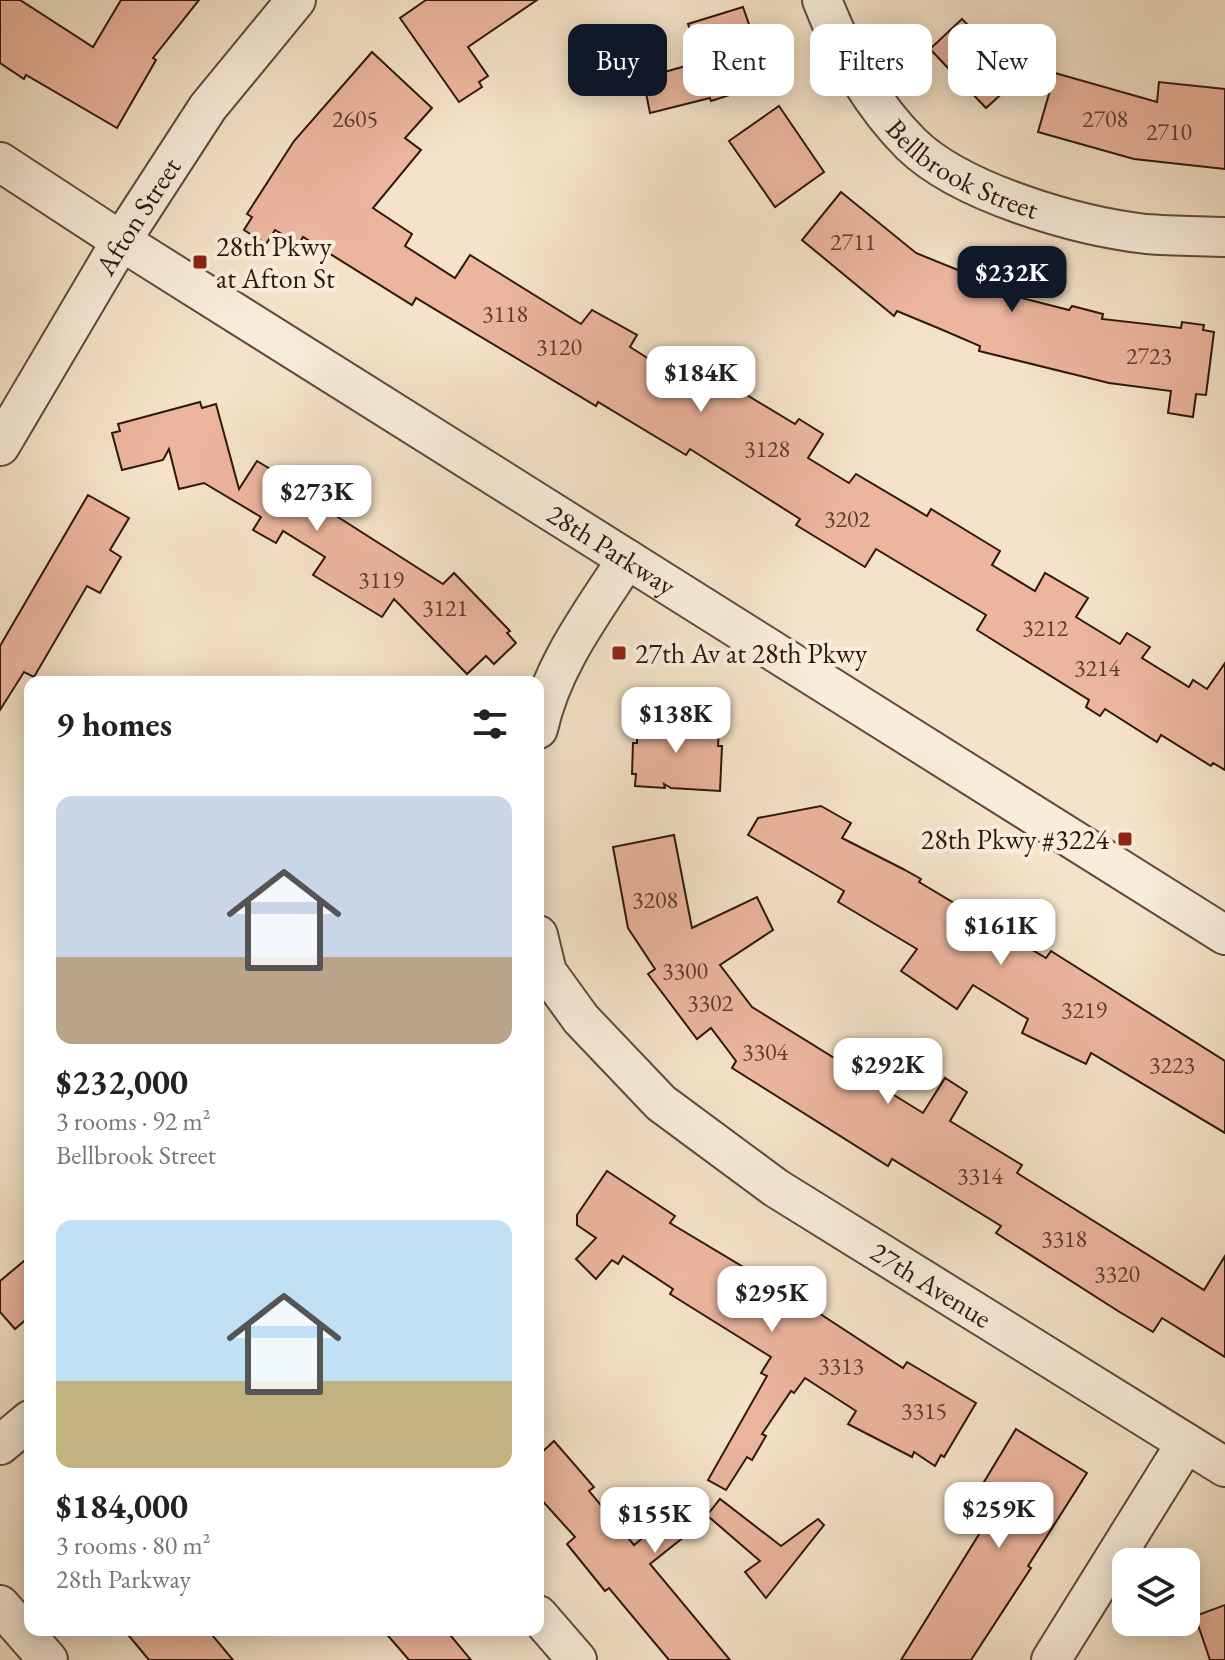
<!DOCTYPE html>
<html lang="en">
<head>
<meta charset="utf-8">
<style>
  :root { --surface:#fff; --page:#f2f2f2; --text:#222; --muted:#767676; --accent:#111827 }
  body { margin:0; font-family:"EB Garamond",serif; background:var(--page); color:var(--text); height:100vh; display:flex; flex-direction:column; font-size:30px; white-space:nowrap }
  * { box-sizing:border-box; margin:0 }
  p { font-size:26px; color:var(--muted) }
  .icon { flex:none; width:44px; height:44px; fill:none; stroke:currentColor; stroke-width:2; stroke-linecap:round; stroke-linejoin:round }
  .map { position:relative; flex:1; overflow:hidden }
  .drawer { position:absolute; left:24px; top:676px; width:520px; height:960px; display:flex; flex-direction:column; background:var(--surface); border-radius:16px; box-shadow:0 4px 20px #0003 }
  .drawer>* { flex:none }
  .banner { position:absolute; left:568px; top:24px; width:536px; height:72px; display:flex; gap:16px }
  .fabs { position:absolute; left:1112px; top:1548px; display:grid; gap:16px }
  .fabs a { display:grid; place-items:center; width:88px; height:88px; border-radius:16px; background:var(--surface); box-shadow:0 4px 20px #0003; font-size:40px }
  .price { position:absolute; translate:-50% -68px; padding:0 18px; border-radius:16px; background:#fff; color:#222; font-size:26px; line-height:52px; filter:drop-shadow(0 2px 4px #0008) }
  .price::after { content:''; position:absolute; left:50%; top:48px; width:24px; height:18px; margin-left:-12px; background:inherit; clip-path:polygon(0 0,100% 0,50% 100%) }
  .price.selected { background:var(--accent); color:#fff }
  ul { padding:0; list-style:none }
  li { display:grid; align-content:center; gap:16px; height:424px; padding:0 32px }
  li span { display:grid; place-items:center; height:248px; border-radius:16px; color:#555 }
  li>.icon { margin-inline-start:auto }
  span .icon { width:144px; height:144px; fill:#fffc; stroke-width:1 }
  li b { font-size:34px }
  h2 { display:flex; justify-content:space-between; align-items:center; height:96px; padding:0 32px; font-size:34px }
  .tag { padding:0 28px; border-radius:16px; background:var(--surface); box-shadow:0 4px 20px #0003; font-size:28px; line-height:72px }
  .tag.selected { background:var(--accent); color:#fff }
  .map>svg:first-child { display:block }
  .building { fill:#ecb59e; stroke:#2f170c; stroke-width:2 }
  .lines { fill:none; stroke-linecap:round; stroke-linejoin:round }
  .minor-casing { stroke:#604a3b; stroke-width:42 }
  .minor { stroke:#f8eddb; stroke-width:38 }
  .poi-dot { fill:#8f2418; stroke:#f8eddb; stroke-width:3 }
  .labels { text-anchor:middle; stroke-width:8; stroke-linejoin:round; paint-order:stroke }
  .number-label { font-size:24px; fill:#5e3e30 }
  .street-label { font-size:28px; fill:#2f170c; stroke:#f8eddb }
  .poi-label { font-size:28px; fill:#2f170c; stroke:#f8eddb; text-anchor:start }
</style>
</head>
<body>
<div class="map">
<svg width="1225" height="1660" viewBox="0 0 1225 1660">
  <rect width="100%" height="100%" fill="#f4e3c8"/>
  <filter id="stains"><feTurbulence type="fractalNoise" baseFrequency=".0025" numOctaves="4"/><feColorMatrix values="0 0 0 0 .2 0 0 0 0 .09 0 0 0 0 .02 0 0 0 .5 -.17"/></filter>
  <radialGradient id="worn" r=".72"><stop offset=".6" stop-color="#630" stop-opacity="0"/><stop offset="1" stop-color="#630" stop-opacity=".3"/></radialGradient>
  <g class="building">
    <path d="M 0,0 L 20,0 L 93,47 L 121,0 L 199,0 L 153,58 L 156,60 L 117,128 L 26,75 L 24,79 L 0,63 Z"/>
    <path d="M 426,0 L 537,0 L 468,47 L 488,76 L 479,82 L 482,87 L 459,102 L 400,18 Z"/>
    <path d="M 743,7 L 750,27 L 754,25 L 767,63 L 762,65 L 767,83 L 711,101 L 710,98 L 650,113 L 643,78 L 700,62 L 688,24 Z"/>
    <path d="M 962,19 L 994,52 L 990,55 L 1000,58 L 1019,78 L 986,108 L 930,49 Z"/>
    <path d="M 372,52 L 432,108 L 405,138 L 421,150 L 373,208 L 412,234 L 405,246 L 455,278 L 470,255 L 581,324 L 592,310 L 637,335 L 630,347 L 684,381 L 686,378 L 699,386 L 705,375 L 709,378 L 712,374 L 795,424 L 799,419 L 823,434 L 808,458 L 849,483 L 856,474 L 927,516 L 931,509 L 1000,551 L 992,565 L 1035,591 L 1045,573 L 1088,598 L 1076,617 L 1120,644 L 1127,633 L 1150,647 L 1142,658 L 1189,687 L 1193,680 L 1207,689 L 1225,663 L 1225,770 L 1213,763 L 1211,766 L 1161,735 L 1157,742 L 1105,709 L 1100,716 L 1086,707 L 1089,700 L 977,630 L 986,615 L 876,549 L 865,567 L 796,525 L 800,519 L 690,449 L 686,455 L 598,402 L 596,406 L 416,298 L 412,305 L 303,237 L 299,244 L 275,230 L 266,244 L 244,230 L 252,217 L 247,214 L 294,141 Z"/>
    <path d="M 1055,73 L 1157,102 L 1159,82 L 1225,89 L 1225,169 L 1134,159 L 1038,132 Z"/>
    <path d="M 779,106 L 824,172 L 775,207 L 729,141 Z"/>
    <path d="M 841,192 L 916,253 L 1000,287 L 998,292 L 1069,310 L 1072,306 L 1103,314 L 1102,319 L 1181,328 L 1182,322 L 1204,325 L 1203,330 L 1214,332 L 1206,395 L 1196,394 L 1193,417 L 1168,413 L 1171,391 L 1109,383 L 979,351 L 980,346 L 938,328 L 897,311 L 894,316 L 802,240 Z"/>
    <path d="M 200,402 L 202,408 L 216,404 L 239,489 L 257,461 L 330,505 L 327,510 L 443,584 L 454,573 L 510,631 L 507,633 L 516,643 L 494,664 L 486,656 L 467,674 L 394,599 L 382,617 L 313,575 L 325,557 L 283,531 L 276,543 L 253,530 L 261,517 L 204,483 L 179,489 L 169,449 L 163,460 L 122,470 L 112,433 L 120,431 L 118,424 Z"/>
    <path d="M 88,495 L 129,518 L 110,550 L 121,557 L 100,593 L 87,586 L 34,677 L 24,672 L 0,710 L 0,646 Z"/>
    <path d="M 649,705 L 652,724 L 719,727 L 718,746 L 722,746 L 720,791 L 671,788 L 664,784 L 665,788 L 635,786 L 636,774 L 632,774 L 633,743 L 637,743 L 638,706 Z"/>
    <path d="M 821,806 L 851,823 L 842,838 L 903,869 L 921,879 L 919,882 L 1046,958 L 1051,951 L 1225,1061 L 1225,1133 L 1091,1053 L 1086,1064 L 1022,1033 L 1028,1019 L 973,985 L 957,1009 L 901,971 L 917,949 L 838,902 L 844,891 L 748,835 L 758,818 Z"/>
    <path d="M 674,835 L 692,928 L 757,897 L 773,930 L 720,965 L 752,1007 L 923,1113 L 945,1078 L 967,1092 L 950,1121 L 1022,1165 L 1017,1173 L 1204,1290 L 1225,1256 L 1225,1357 L 1162,1318 L 1153,1332 L 1118,1311 L 996,1233 L 1001,1226 L 892,1159 L 888,1166 L 732,1068 L 736,1061 L 711,1028 L 697,1039 L 648,974 L 655,969 L 628,928 L 613,847 Z"/>
    <path d="M 607,1171 L 675,1216 L 670,1223 L 805,1304 L 903,1368 L 907,1362 L 976,1403 L 944,1457 L 941,1455 L 935,1466 L 914,1452 L 912,1457 L 848,1424 L 856,1411 L 805,1378 L 794,1393 L 791,1391 L 762,1434 L 766,1436 L 752,1460 L 747,1457 L 726,1490 L 708,1480 L 767,1376 L 761,1373 L 771,1357 L 670,1294 L 673,1289 L 623,1256 L 618,1264 L 612,1260 L 596,1279 L 576,1259 L 596,1238 L 577,1225 L 577,1215 Z"/>
    <path d="M 30,1256 L 30,1316 L 15,1329 L 0,1312 L 0,1281 Z"/>
    <path d="M 1016,1429 L 1087,1473 L 1028,1566 L 1031,1568 L 971,1660 L 901,1660 L 1004,1494 L 984,1482 Z"/>
    <path d="M 554,1441 L 594,1487 L 589,1491 L 634,1545 L 694,1496 L 708,1514 L 720,1499 L 781,1546 L 818,1519 L 824,1525 L 766,1598 L 745,1572 L 760,1561 L 709,1517 L 650,1564 L 730,1660 L 669,1660 L 609,1588 L 605,1591 L 567,1544 L 575,1537 L 538,1496 L 538,1456 Z"/>
    <path d="M 1225,1605 L 1225,1660 L 1210,1660 L 1195,1616 Z"/>
    <path d="M 124,1630 L 208,1630 L 233,1660 L 149,1660 Z"/>
    <path d="M 383,1630 L 446,1630 L 471,1660 L 409,1660 Z"/>
  </g>
  <g class="lines">
    <defs>
      <g id="minor">
        <path id="s1" d="M 822,0 C 842,52 871,104 911,144 C 961,193 1077,226 1146,234 C 1172,236 1199,236 1225,237"/>
        <path id="s2" d="M 0,162 L 121,241 L 1225,935"/>
        <path id="s3" d="M 0,446 L 121,241 L 208,107 L 296,0"/>
        <path d="M 538,729 C 552,665 592,613 627,559"/>
        <path id="s4" d="M 538,935 L 547,972 L 581,1019 L 661,1103 L 776,1188 L 1225,1467"/>
        <path d="M 0,1445 L 30,1420"/>
        <path d="M 0,1605 L 48,1660"/>
        <path d="M 538,1615 L 577,1660"/>
        <path d="M 1051,1660 L 1186,1443"/>
      </g>
    </defs>
    <use href="#minor" class="minor-casing"/>
    <use href="#minor" class="minor"/>
  </g>
  <g class="poi-dot">
    <rect x="192" y="254" width="16" height="16" rx="4"/>
    <rect x="611" y="645" width="16" height="16" rx="4"/>
    <rect x="1117" y="831" width="16" height="16" rx="4"/>
  </g>
  <g class="labels">
    <g class="number-label">
      <text x="355" y="127">2605</text>
      <text x="1105" y="127">2708</text>
      <text x="1169" y="140">2710</text>
      <text x="853" y="250">2711</text>
      <text x="505" y="322">3118</text>
      <text x="559" y="355">3120</text>
      <text x="1149" y="364">2723</text>
      <text x="767" y="457">3128</text>
      <text x="847" y="527">3202</text>
      <text x="381" y="588">3119</text>
      <text x="445" y="616">3121</text>
      <text x="1045" y="636">3212</text>
      <text x="1097" y="676">3214</text>
      <text x="655" y="908">3208</text>
      <text x="685" y="979">3300</text>
      <text x="710" y="1011">3302</text>
      <text x="1084" y="1018">3219</text>
      <text x="765" y="1060">3304</text>
      <text x="1172" y="1073">3223</text>
      <text x="980" y="1184">3314</text>
      <text x="1064" y="1247">3318</text>
      <text x="1117" y="1282">3320</text>
      <text x="841" y="1374">3313</text>
      <text x="924" y="1419">3315</text>
    </g>
    <g class="street-label">
      <text dy="10" stroke="none"><textPath href="#s1" startOffset="228">Bellbrook Street</textPath></text>
      <text dy="10" stroke="none"><textPath href="#s3" startOffset="268">Afton Street</textPath></text>
      <text dy="10" stroke="none"><textPath href="#s2" startOffset="724">28th Parkway</textPath></text>
      <text dy="10" stroke="none"><textPath href="#s4" startOffset="538">27th Avenue</textPath></text>
    </g>
    <g class="poi-label">
      <text x="216" y="256">28th Pkwy<tspan x="216" dy="32">at Afton St</tspan></text>
      <text x="635" y="663">27th Av at 28th Pkwy</text>
      <text x="1109" y="849" text-anchor="end">28th Pkwy #3224</text>
    </g>
  </g>
  <rect width="100%" height="100%" filter="url(#stains)"/>
  <rect width="100%" height="100%" fill="url(#worn)"/>
</svg>
<div class="fabs">
<a><svg class="icon" aria-label="layers" viewBox="0 0 24 24"><path d="M12 4l9 5-9 5-9-5zM3 14l9 5 9-5"/></svg></a>
</div>
<b class="price selected" style="left:1012px;top:314px">$232K</b>
<b class="price" style="left:701px;top:414px">$184K</b>
<b class="price" style="left:317px;top:533px">$273K</b>
<b class="price" style="left:676px;top:755px">$138K</b>
<b class="price" style="left:1001px;top:967px">$161K</b>
<b class="price" style="left:888px;top:1106px">$292K</b>
<b class="price" style="left:772px;top:1334px">$295K</b>
<b class="price" style="left:999px;top:1550px">$259K</b>
<b class="price" style="left:655px;top:1555px">$155K</b>
<div class="banner">
<a class="tag selected">Buy</a>
<a class="tag">Rent</a>
<a class="tag">Filters</a>
<a class="tag">New</a>
</div>
<section class="drawer">
<h2>9 homes<svg class="icon" aria-label="filters" viewBox="0 0 24 24"><path d="M4 7h16M4 17h16"/><circle cx="9" cy="7" r="2"/><circle cx="15" cy="17" r="2"/></svg></h2>
<ul>
<li><span style="background:linear-gradient(#c9d6e8 65%,#b9a48a 0)"><svg class="icon" aria-label="home" viewBox="0 0 24 24"><path d="M3 11l9-7 9 7M6 9v11h12V9"/></svg></span><div><b>$232,000</b><p>3 rooms · 92 m²</p><p>Bellbrook Street</p></div></li>
<li><span style="background:linear-gradient(#bfe0f5 65%,#c2b280 0)"><svg class="icon" aria-label="home" viewBox="0 0 24 24"><path d="M3 11l9-7 9 7M6 9v11h12V9"/></svg></span><div><b>$184,000</b><p>3 rooms · 80 m²</p><p>28th Parkway</p></div></li>
</ul>
</section>
</div>
</body>
</html>
